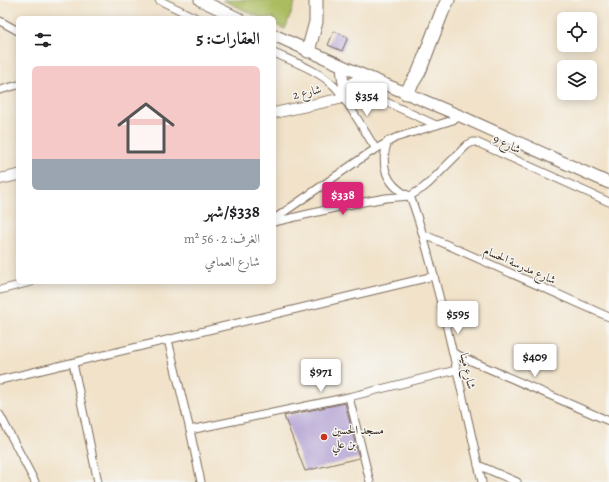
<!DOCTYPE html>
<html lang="ar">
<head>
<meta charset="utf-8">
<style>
  :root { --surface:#fff; --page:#f2f2f2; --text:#202124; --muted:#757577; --line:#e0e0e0; --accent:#db2777 }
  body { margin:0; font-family:Alegreya,Amiri,serif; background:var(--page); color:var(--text); direction:rtl; height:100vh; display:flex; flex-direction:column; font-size:15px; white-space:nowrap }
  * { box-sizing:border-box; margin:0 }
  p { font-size:13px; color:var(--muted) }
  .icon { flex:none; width:22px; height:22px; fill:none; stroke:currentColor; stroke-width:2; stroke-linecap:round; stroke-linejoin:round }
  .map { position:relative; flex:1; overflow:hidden; direction:ltr }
  .panel { position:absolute; left:16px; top:16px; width:260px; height:268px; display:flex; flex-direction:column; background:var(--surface); border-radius:6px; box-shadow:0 2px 10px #0003; direction:rtl }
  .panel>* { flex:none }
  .buttons { position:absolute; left:557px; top:12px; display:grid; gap:8px }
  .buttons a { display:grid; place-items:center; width:40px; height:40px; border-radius:6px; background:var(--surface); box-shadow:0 2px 10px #0003; font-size:20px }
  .price { position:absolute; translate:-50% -34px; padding:0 9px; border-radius:4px; background:#fff; color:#222; font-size:13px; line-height:26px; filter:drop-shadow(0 1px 2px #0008) }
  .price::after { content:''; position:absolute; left:50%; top:24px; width:12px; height:9px; margin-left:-6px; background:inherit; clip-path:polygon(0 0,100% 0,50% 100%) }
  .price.on { background:var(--accent); color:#fff }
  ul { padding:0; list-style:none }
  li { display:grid; align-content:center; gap:8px; height:212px; padding:0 16px }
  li+li { border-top:1px solid var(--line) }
  li span { display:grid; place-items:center; height:124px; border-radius:6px; color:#555 }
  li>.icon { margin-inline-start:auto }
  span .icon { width:72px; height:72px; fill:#fffc; stroke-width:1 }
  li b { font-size:17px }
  h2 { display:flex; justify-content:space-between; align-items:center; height:48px; padding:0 16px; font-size:17px }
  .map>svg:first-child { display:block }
  .green { fill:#aabc5f; stroke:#72733e }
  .building { fill:#b3a1d3 }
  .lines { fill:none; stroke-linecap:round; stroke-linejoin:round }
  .street-casing { stroke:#7b6a5a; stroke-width:9 }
  .secondary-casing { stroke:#7b6a5a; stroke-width:12 }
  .primary-casing { stroke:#7b6a5a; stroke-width:13 }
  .highway-casing { stroke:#7b6a5a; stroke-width:15 }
  .street { stroke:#fff; stroke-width:7 }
  .secondary { stroke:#fff; stroke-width:10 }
  .primary { stroke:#fff; stroke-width:11 }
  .highway { stroke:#fff; stroke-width:13 }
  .poi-dot { fill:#c8321e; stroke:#f6f6f2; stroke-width:1.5 }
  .labels { text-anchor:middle; stroke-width:3; stroke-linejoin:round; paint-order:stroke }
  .street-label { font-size:12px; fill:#3b2a1e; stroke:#f6f6f2 }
  .poi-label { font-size:12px; fill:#3b2a1e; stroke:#f6f6f2; text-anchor:start }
</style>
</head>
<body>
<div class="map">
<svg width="609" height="482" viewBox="0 0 609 482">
  <rect width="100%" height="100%" fill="#f6f6f2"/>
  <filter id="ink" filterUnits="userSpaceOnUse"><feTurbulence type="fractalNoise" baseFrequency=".025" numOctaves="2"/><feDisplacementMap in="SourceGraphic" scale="8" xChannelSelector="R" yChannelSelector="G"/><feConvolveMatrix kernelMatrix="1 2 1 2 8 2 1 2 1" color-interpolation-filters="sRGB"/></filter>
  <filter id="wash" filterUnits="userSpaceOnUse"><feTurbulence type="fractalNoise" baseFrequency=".012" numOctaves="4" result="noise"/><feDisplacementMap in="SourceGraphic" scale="16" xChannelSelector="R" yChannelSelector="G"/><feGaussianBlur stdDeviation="0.9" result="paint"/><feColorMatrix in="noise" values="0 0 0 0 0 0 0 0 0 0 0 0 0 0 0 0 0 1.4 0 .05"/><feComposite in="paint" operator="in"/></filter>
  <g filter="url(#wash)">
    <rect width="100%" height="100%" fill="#f1e2c9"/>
    <path class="green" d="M 223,0 L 296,0 L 285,29 L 274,24 L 274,18 L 261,18 Z"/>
    <g id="blocks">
      <g class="building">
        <path d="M 334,31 L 348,37 L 342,51 L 328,45 Z"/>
        <path d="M 345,403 L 359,458 L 305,471 L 284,416 Z"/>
      </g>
    </g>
  </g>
  <g filter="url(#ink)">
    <use href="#blocks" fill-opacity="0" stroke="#7b6a5a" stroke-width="1"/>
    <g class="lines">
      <defs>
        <g id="street">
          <path d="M 159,0 L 196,18"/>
          <path d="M 0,21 L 18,31"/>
          <path d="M 274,53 C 294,62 317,70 333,85 C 342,93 347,103 353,112 C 361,124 368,137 376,149"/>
          <path d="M 0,90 L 18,85"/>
          <path d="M 346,102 C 355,96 361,93 371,95 L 436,125"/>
          <path d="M 388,141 C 379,165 386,185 409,196"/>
          <path d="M 410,196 C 424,232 432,270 442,307 C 456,365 469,424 482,482"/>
          <path d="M 274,219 L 369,153 L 395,138 L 453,120 L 458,115"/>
          <path d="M 274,222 L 352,204 L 386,198 L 410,196 L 423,188 L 429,183 L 467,145 L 473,142 L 476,142 L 609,202"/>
          <path d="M 423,234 L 609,317"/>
          <path d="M 0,290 L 31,282"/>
          <path d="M 168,340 L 190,430 L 201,482"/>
          <path d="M 453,353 L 609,421"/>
          <path d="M 73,363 L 98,482"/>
          <path d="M 0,380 L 434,276"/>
          <path d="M 349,397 L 370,482"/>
          <path d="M 0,415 L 35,482"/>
          <path d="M 190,430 L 349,397 L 456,370"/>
          <path d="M 478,465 L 517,482"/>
        </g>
        <g id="secondary">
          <path d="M 342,66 C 341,75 345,84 344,93"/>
          <path d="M 274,113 L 339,99 C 343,96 344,93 347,89 C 354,76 363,80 375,85"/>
          <path d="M 0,179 L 18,175"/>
        </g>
        <g id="primary">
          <path d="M 200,0 L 238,18"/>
          <path d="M 274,35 L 356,72 L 458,115 L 609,183"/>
        </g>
        <g id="highway">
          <path d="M 308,51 L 316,22 L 316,0"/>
          <path d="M 406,93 L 419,72 L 442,12 L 448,0"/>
        </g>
      </defs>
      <use href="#street" class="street-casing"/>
      <use href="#secondary" class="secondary-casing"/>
      <use href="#primary" class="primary-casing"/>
      <use href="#highway" class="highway-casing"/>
      <use href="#street" class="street"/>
      <use href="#secondary" class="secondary"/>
      <use href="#primary" class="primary"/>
      <use href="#highway" class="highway"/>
    </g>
  </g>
  <circle class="poi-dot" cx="324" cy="437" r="4"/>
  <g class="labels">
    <g class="street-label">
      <text transform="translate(307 92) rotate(-13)" y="4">شارع 2</text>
      <text transform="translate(507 144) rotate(24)" y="4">شارع 9</text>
      <text transform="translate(520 265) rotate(24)" y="4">شارع مدرسة الحسام</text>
      <text transform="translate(468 371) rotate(78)" y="4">شارع مينا</text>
    </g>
    <g class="poi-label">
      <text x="332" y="434">مسجد الحسين<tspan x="332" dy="14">بن علي</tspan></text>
    </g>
  </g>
</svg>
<div class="buttons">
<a><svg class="icon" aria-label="locate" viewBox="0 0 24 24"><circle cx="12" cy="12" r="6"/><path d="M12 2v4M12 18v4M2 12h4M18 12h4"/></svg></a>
<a><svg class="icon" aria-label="layers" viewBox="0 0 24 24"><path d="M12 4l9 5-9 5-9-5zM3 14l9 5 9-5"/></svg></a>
</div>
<b class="price" style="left:367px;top:117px">$354</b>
<b class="price on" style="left:343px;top:216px">$338</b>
<b class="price" style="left:458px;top:335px">$595</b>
<b class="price" style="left:535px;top:378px">$409</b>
<b class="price" style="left:321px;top:393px">$971</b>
<section class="panel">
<h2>العقارات: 5<svg class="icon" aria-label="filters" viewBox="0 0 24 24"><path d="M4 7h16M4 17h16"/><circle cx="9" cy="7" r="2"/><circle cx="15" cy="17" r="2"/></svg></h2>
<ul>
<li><span style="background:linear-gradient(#f6c9c9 75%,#9aa5b1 0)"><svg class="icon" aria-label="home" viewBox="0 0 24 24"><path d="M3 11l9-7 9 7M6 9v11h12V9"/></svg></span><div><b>$338/شهر</b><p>الغرف: 2 · 56 m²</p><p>شارع العمامي</p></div></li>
</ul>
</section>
</div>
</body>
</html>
